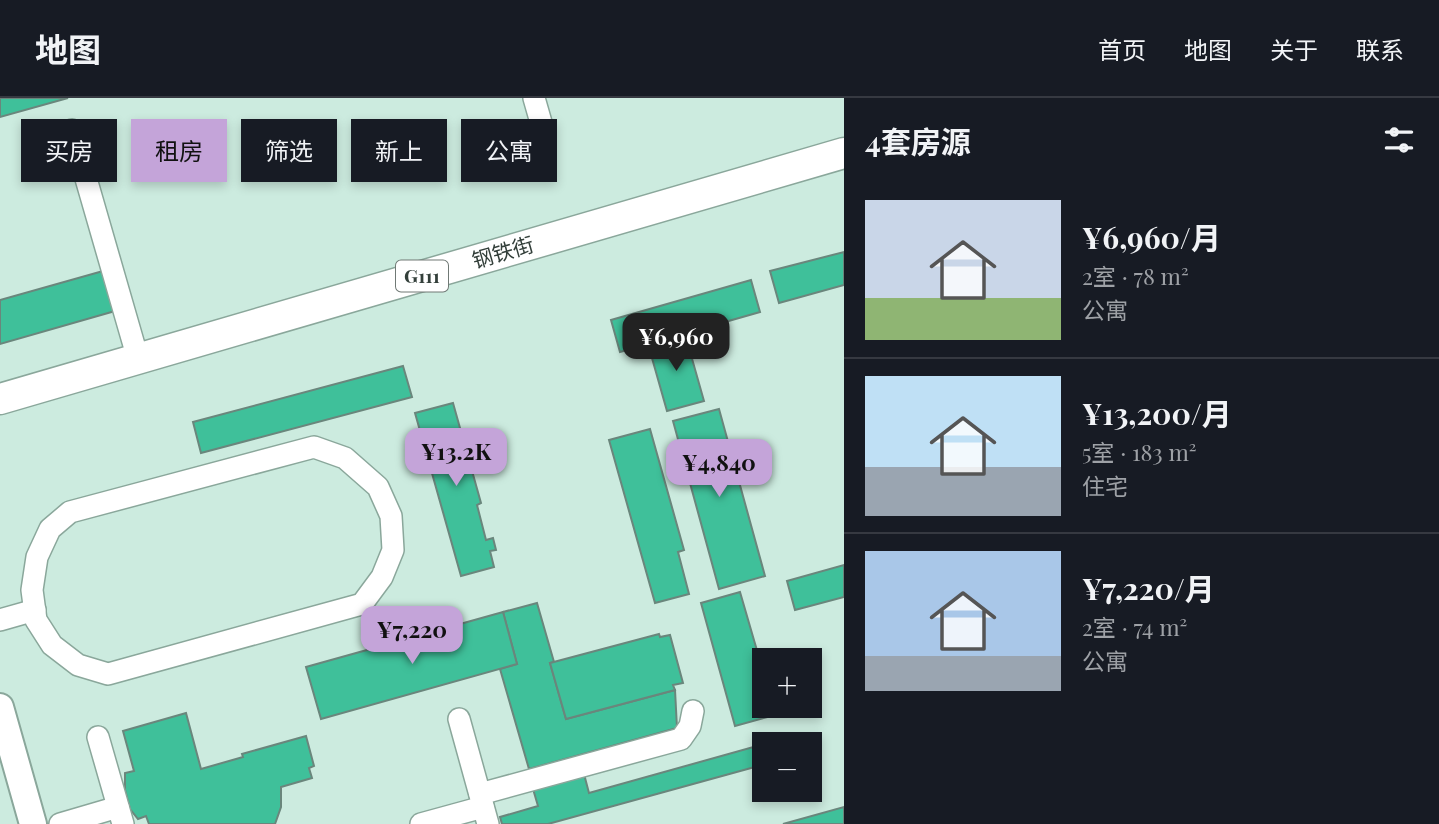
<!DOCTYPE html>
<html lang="zh">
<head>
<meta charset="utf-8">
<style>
  :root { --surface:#171b24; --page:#20242c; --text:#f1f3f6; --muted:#9ea1a6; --line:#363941; --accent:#c4a4d9 }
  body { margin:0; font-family:"Playfair Display","Noto Sans SC",serif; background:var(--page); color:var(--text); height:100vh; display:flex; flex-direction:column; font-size:26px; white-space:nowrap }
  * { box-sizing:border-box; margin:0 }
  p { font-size:23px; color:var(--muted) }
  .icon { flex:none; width:38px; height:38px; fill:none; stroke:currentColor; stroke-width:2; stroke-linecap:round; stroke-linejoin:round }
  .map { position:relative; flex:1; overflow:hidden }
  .sheet { display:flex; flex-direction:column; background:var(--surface); width:595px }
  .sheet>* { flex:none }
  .top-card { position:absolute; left:21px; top:21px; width:665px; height:63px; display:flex; gap:14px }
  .fabs { position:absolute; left:752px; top:550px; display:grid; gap:14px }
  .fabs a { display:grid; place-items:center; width:70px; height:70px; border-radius:0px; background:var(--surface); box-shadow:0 4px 10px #0003; font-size:35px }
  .price { position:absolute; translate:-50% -60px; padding:0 16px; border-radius:14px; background:var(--accent); color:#111; font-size:23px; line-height:46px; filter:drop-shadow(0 2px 4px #0008) }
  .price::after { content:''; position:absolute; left:50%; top:42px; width:21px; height:16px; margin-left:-10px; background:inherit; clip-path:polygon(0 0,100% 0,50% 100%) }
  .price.selected { background:#222; color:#fff }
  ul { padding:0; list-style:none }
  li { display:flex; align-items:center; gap:21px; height:175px; padding:0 21px }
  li+li { border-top:2px solid var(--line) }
  li span { display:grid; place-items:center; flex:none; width:196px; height:140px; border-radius:0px; color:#555 }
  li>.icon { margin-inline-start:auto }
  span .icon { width:84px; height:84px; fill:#fffc; stroke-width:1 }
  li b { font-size:30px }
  h2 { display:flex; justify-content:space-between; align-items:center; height:84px; padding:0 21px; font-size:30px }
  .pill { padding:0 24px; border-radius:0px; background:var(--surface); box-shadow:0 4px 10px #0003; font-size:24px; line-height:63px }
  .pill.selected { background:var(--accent); color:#111 }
  header { display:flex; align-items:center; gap:42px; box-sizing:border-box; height:98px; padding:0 35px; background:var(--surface); border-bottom:2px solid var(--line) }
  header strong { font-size:33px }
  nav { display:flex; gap:38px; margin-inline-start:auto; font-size:24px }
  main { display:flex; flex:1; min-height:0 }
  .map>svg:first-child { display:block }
  .building { fill:#3fc09a; stroke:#6a867c; stroke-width:2 }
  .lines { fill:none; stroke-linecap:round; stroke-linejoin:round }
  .minor-casing { stroke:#8aa79b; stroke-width:24 }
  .major-casing { stroke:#8aa79b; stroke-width:30 }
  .highway-casing { stroke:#8aa79b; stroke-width:33 }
  .minor { stroke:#fff; stroke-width:21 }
  .major { stroke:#fff; stroke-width:26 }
  .highway { stroke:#fff; stroke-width:30 }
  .labels { text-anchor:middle; stroke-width:5; stroke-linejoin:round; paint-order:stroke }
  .shield { fill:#fff; stroke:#707975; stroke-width:2 }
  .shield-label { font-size:19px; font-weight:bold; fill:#333f3a }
  .street-label { font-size:21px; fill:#333f3a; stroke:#fff }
</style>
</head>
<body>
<header>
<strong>地图</strong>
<nav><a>首页</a><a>地图</a><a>关于</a><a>联系</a></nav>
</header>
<main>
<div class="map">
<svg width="844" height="726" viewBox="0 0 844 726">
  <rect width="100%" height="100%" fill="#ccebdf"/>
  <g class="building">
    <path d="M 0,0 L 68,0 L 0,19 Z"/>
    <path d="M 844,154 L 844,187 L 779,205 L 770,173 Z"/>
    <path d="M 103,173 L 115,213 L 0,246 L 0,202 Z"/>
    <path d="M 751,182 L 760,214 L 620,254 L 611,222 Z"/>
    <path d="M 685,236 L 704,303 L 667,313 L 648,246 Z"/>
    <path d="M 403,268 L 412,299 L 201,355 L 193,324 Z"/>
    <path d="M 453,305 L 481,405 L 477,407 L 486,442 L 493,440 L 496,452 L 490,453 L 494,469 L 461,478 L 415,315 Z"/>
    <path d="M 719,311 L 765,478 L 719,491 L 673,323 Z"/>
    <path d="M 650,331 L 684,452 L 678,454 L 689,496 L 655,505 L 609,342 Z"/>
    <path d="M 844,467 L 844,499 L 795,512 L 787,483 Z"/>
    <path d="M 740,494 L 765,580 L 765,607 L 772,607 L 775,617 L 735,628 L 701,505 Z"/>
    <path d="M 537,505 L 554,564 L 550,565 L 566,621 L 675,592 L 677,630 L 529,671 L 500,571 L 517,566 L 503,514 Z"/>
    <path d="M 503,514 L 517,566 L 321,621 L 306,569 Z"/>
    <path d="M 659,536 L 660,539 L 670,537 L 683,585 L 673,587 L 675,592 L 566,621 L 550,565 Z"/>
    <path d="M 186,615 L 201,671 L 243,659 L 242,656 L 306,638 L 314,668 L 309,670 L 312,680 L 281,689 L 281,709 L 275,726 L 149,726 L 146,718 L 138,721 L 130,711 L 125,692 L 125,675 L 134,673 L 123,633 Z"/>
    <path d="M 757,648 L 762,667 L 548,726 L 502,726 L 500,719 L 538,708 L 533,691 L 584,676 L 589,695 Z"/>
    <path d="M 844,709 L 844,726 L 783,726 Z"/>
  </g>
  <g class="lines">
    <defs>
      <g id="minor">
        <path d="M 534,0 L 542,28"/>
        <path d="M 72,32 L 138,261"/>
        <path d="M 314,349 L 345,360 L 378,389 L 391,418 L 393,452 L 382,479 L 362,506 L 108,576 L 78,567 L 52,547 L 36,522 L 32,492 L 37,459 L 50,431 L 70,414 Z"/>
        <path d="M 0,522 L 35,512"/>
        <path d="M 459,621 L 488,726"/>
        <path d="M 98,639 L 123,726"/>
        <path d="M 480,696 L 681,641 L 690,628 L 693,613"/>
        <path d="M 60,726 L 118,709"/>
        <path d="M 421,726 L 483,709"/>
      </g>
      <path id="major" d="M 0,609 L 33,726"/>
      <path id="highway" d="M 0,301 L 844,55"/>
    </defs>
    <use href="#minor" class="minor-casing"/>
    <use href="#major" class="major-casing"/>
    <use href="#highway" class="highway-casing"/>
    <use href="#minor" class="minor"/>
    <use href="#major" class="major"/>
    <use href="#highway" class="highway"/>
  </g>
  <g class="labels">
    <rect class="shield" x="396" y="162.5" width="52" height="31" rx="5"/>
    <g class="shield-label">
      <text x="422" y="185">G111</text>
    </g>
    <g class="street-label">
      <text transform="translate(503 155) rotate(-16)" y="7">钢铁街</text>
    </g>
  </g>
</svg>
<div class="fabs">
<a>+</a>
<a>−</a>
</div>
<b class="price selected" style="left:676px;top:275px">¥6,960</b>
<b class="price" style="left:456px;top:390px">¥13.2K</b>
<b class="price" style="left:719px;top:401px">¥4,840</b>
<b class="price" style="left:412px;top:568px">¥7,220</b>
<div class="top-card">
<a class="pill">买房</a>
<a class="pill selected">租房</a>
<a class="pill">筛选</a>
<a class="pill">新上</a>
<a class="pill">公寓</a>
</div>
</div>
<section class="sheet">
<h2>4套房源<svg class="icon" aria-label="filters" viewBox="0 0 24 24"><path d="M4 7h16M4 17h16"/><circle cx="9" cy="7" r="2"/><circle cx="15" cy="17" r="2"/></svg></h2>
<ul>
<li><span style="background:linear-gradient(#c9d6e8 70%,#8fb573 0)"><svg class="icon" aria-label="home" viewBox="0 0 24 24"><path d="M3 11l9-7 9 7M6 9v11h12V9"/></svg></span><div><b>¥6,960/月</b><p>2室 · 78 m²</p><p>公寓</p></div></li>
<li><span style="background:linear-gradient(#bfe0f5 65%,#9aa5b1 0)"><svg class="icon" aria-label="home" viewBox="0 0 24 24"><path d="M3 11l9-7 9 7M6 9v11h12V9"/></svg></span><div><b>¥13,200/月</b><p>5室 · 183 m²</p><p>住宅</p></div></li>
<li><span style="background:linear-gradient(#a9c7e8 75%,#9aa5b1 0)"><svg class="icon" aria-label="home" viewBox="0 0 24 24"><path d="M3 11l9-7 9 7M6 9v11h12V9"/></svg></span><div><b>¥7,220/月</b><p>2室 · 74 m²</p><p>公寓</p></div></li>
</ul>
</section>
</main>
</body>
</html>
